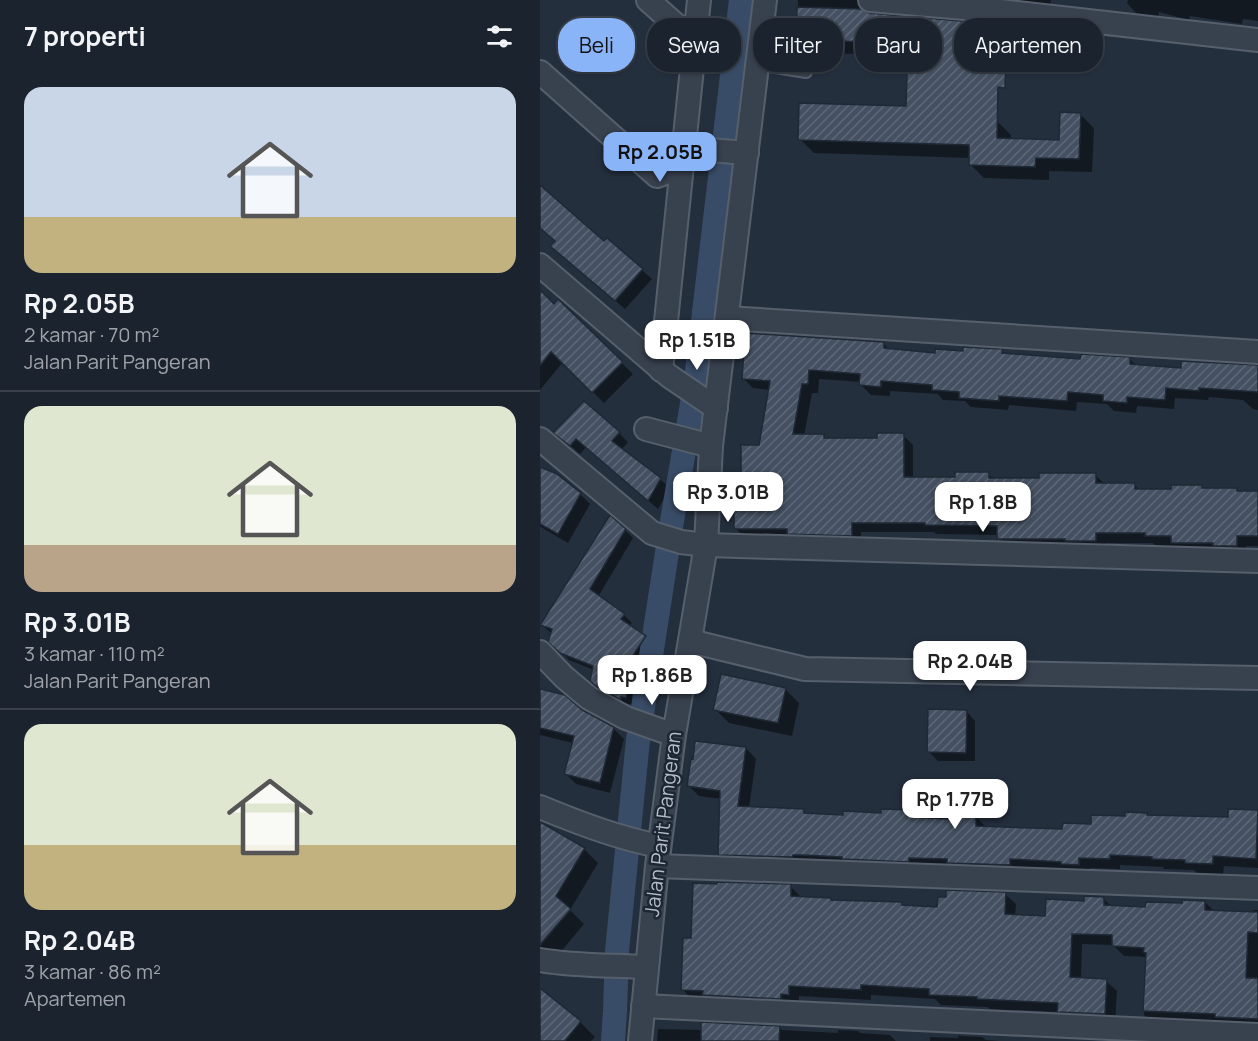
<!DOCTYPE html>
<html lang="id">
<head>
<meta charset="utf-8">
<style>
  :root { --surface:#1b232e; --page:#282f3a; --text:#f1f3f6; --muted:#a0a4aa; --line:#39404a; --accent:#8ab4f8 }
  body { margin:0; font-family:Manrope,sans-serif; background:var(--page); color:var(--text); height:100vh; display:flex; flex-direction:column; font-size:22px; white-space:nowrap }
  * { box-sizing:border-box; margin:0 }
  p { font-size:20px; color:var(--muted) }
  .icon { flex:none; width:33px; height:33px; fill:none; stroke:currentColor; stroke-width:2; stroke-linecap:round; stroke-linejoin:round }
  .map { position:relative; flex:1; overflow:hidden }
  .side { display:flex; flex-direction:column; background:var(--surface); width:540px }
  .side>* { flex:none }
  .banner { position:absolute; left:18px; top:18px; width:570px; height:54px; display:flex; gap:12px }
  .price { position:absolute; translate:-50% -51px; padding:0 14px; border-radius:12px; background:#fff; color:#222; font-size:20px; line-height:39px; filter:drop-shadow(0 2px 3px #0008) }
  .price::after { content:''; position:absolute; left:50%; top:36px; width:18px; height:14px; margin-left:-9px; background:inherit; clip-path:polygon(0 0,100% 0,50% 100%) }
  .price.current { background:var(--accent); color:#111 }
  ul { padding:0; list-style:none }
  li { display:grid; align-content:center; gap:12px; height:318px; padding:0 24px }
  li+li { border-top:2px solid var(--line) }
  li span { display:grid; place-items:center; height:186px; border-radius:18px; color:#555 }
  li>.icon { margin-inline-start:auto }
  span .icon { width:108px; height:108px; fill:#fffc; stroke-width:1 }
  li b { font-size:26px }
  h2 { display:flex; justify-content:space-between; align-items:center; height:72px; padding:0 24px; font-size:26px }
  .chip { padding:0 21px; border-radius:24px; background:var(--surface); box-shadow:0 2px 4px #0004,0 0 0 2px var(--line); font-size:21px; line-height:54px }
  .chip.current { background:var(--accent); color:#111 }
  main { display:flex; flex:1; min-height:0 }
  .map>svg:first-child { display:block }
  .shadow { fill:#0007 }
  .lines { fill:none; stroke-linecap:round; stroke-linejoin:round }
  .canal { stroke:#394c67; stroke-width:24 }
  .building { fill:url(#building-hatch); stroke:#1f2835; stroke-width:1.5 }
  .service-casing { stroke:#565f6c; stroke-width:14 }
  .minor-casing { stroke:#565f6c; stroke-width:26 }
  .service { stroke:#38414e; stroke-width:10 }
  .minor { stroke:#38414e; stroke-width:22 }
  .labels { text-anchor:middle; stroke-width:5; stroke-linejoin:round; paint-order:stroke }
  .street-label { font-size:20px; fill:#b4bcc9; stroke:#1d2633 }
</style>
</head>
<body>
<main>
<section class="side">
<h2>7 properti<svg class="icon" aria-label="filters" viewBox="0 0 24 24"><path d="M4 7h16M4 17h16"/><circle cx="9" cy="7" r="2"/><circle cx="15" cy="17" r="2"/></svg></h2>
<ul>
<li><span style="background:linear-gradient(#c9d6e8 70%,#c2b280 0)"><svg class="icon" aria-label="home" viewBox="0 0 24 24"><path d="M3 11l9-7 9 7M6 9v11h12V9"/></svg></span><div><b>Rp 2.05B</b><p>2 kamar · 70 m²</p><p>Jalan Parit Pangeran</p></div></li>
<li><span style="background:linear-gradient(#dfe7d0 75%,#b9a48a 0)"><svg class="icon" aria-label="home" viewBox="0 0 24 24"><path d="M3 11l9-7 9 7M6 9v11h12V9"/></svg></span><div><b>Rp 3.01B</b><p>3 kamar · 110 m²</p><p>Jalan Parit Pangeran</p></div></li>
<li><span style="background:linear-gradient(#dfe7d0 65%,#c2b280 0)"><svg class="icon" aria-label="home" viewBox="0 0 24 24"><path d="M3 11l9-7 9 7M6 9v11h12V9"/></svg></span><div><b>Rp 2.04B</b><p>3 kamar · 86 m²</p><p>Apartemen</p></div></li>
</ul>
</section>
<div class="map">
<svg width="718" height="1041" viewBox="0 0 718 1041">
  <defs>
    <pattern id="building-hatch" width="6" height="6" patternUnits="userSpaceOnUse" patternTransform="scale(1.5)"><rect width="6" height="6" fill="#455162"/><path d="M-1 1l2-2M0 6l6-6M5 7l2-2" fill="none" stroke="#5d6877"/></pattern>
  </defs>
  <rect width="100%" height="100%" fill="#242f3e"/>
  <g class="shadow">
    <path d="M 258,0 L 344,0 L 332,7 L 329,15 L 432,24 L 457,121 L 471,135 L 470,140 L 520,141 L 540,114 L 554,128 L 552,172 L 509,171 L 509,180 L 444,178 L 430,164 L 431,158 L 274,153 L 260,139 L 368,107 L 369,55 L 271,53 L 257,39 Z"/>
    <path d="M 475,0 L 511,0 L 510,6 L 480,4 Z"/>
    <path d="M 588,0 L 718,0 L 718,21 L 703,19 L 702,24 L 650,16 L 649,20 L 619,12 L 618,18 L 596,13 L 587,3 Z"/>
    <path d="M 67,240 L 112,279 L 85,309 L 41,271 Z"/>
    <path d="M 0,300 L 14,306 L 18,301 L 93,374 L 64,403 L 23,362 L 0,390 Z"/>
    <path d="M 343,343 L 350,350 L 396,354 L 462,351 L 466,355 L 542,361 L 590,359 L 597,366 L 642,369 L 718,367 L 718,410 L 713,409 L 703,400 L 669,397 L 668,400 L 635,398 L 634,409 L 597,406 L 596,413 L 574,411 L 567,404 L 537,402 L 536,411 L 469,405 L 468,410 L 431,407 L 425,401 L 403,400 L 398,394 L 350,391 L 350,396 L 331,395 L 321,385 L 321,382 L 279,379 L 278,393 L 272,393 L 264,436 L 283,436 L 286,439 L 339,439 L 363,435 L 373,445 L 373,479 L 417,479 L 448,474 L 454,479 L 501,479 L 555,475 L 565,484 L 594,484 L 600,491 L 632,491 L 662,487 L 665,490 L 696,490 L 698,492 L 718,492 L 718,546 L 706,546 L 706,555 L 642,553 L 636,546 L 616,546 L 613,543 L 565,543 L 565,550 L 469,548 L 459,538 L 459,535 L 396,534 L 394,532 L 321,532 L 321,545 L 206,538 L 195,528 L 202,493 L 220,446 L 230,390 L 213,388 L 203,378 Z"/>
    <path d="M 16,433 L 79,433 L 88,442 L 81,450 L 120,479 L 130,488 L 118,509 L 46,447 L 40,454 Z"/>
    <path d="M 0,469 L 40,494 L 50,504 L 28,543 L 4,529 L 0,526 Z"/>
    <path d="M 85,530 L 93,538 L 58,597 L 84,615 L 92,623 L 89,626 L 105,637 L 113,645 L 97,670 L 103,676 L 94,705 L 89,704 L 89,706 L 66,694 L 52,681 L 54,670 L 29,660 L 10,641 L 12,634 L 2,625 Z"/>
    <path d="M 245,689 L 259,703 L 252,736 L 189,723 L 175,709 Z"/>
    <path d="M 0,691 L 73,728 L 84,739 L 70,793 L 36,784 L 26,774 L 33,743 L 0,735 Z"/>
    <path d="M 426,711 L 435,721 L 435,761 L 398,761 L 389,752 Z"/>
    <path d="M 206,748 L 216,759 L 209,808 L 263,810 L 268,815 L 305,817 L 371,811 L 378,819 L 411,820 L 436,817 L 447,828 L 524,831 L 609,817 L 689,818 L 718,812 L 718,868 L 684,866 L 683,874 L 657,873 L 654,870 L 624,869 L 623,867 L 580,865 L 580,869 L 550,868 L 549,875 L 190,865 L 179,854 L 182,799 L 159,796 L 148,785 Z"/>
    <path d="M 0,823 L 44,849 L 58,863 L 30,910 L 44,924 L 13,961 L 4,966 L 0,976 Z"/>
    <path d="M 250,886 L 261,897 L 291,899 L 293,902 L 361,904 L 364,907 L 399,908 L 465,894 L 476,904 L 475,916 L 506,918 L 545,902 L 563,898 L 572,907 L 607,908 L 665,902 L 675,912 L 713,914 L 713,910 L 718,910 L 718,1031 L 615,1026 L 604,1015 L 607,957 L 584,956 L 573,945 L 542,944 L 541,979 L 566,981 L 577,991 L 575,1024 L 530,1022 L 520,1012 L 450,1009 L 448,1007 L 401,1005 L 395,999 L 331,995 L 331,1000 L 259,996 L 259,1005 L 153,1000 L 143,990 L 152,940 Z"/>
    <path d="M 0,990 L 40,1022 L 55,1037 L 51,1041 L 0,1041 Z"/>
    <path d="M 239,1027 L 242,1030 L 298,1033 L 298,1030 L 318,1031 L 320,1033 L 350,1035 L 356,1041 L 366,1041 L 117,1041 L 118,1029 L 162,1030 Z"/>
    <path d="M 418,1036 L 442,1037 L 446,1040 L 460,1041 L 390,1041 L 390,1037 L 418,1038 Z"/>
  </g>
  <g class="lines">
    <path class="canal" d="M 73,1041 L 75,1011 L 77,951 L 98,740 L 130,533 L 156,380 L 201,0"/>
  </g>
  <g class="building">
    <path d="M 257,7 L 321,9 L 329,13 L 467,25 L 465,88 L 458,87 L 457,138 L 519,140 L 520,112 L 541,113 L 539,159 L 496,158 L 495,167 L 429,165 L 429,145 L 258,140 L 259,103 L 366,106 L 368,43 L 256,40 Z"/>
    <path d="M 0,185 L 64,241 L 67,238 L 103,269 L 75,301 L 10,246 L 15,241 L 0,228 Z"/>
    <path d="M 0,290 L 14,304 L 18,299 L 83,362 L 52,393 L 11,352 L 0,366 Z"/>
    <path d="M 205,333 L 344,342 L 344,348 L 395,353 L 395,349 L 423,351 L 423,347 L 463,349 L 462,353 L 540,359 L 541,354 L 590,357 L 590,364 L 641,368 L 641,361 L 718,365 L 718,392 L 659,388 L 659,391 L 626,388 L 625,400 L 587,397 L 587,403 L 563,401 L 563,395 L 528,392 L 527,401 L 459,396 L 459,401 L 419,398 L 419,392 L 392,390 L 392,385 L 341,381 L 341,387 L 319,385 L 320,374 L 269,370 L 268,384 L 262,384 L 253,434 L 284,434 L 284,438 L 337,438 L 337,433 L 364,433 L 364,477 L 415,477 L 415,472 L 449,472 L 449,478 L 499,478 L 499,473 L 556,473 L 556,483 L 595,483 L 595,489 L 631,489 L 631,485 L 662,485 L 662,488 L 697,488 L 697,491 L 718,491 L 718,536 L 697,536 L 697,546 L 673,546 L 673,543 L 631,543 L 631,536 L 605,536 L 605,533 L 556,533 L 556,541 L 525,541 L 525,539 L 457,539 L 457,526 L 385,525 L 385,523 L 312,523 L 312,536 L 247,534 L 247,529 L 194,529 L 194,491 L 201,491 L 201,445 L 219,445 L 230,381 L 202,379 Z"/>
    <path d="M 44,401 L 80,432 L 72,441 L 121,478 L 108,501 L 36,439 L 30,446 L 13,433 Z"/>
    <path d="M 0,467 L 17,474 L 41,493 L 18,534 L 0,524 Z"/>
    <path d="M 70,515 L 86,529 L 50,589 L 85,614 L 81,619 L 106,636 L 87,664 L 95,666 L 86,698 L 81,697 L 81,700 L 57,687 L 50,681 L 53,666 L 20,653 L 8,642 L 12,629 L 0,625 Z"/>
    <path d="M 181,674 L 246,688 L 238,723 L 173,710 Z"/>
    <path d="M 0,689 L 25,695 L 42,710 L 74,727 L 60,783 L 24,774 L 34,736 L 0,728 Z"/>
    <path d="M 388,709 L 427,710 L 426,753 L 387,752 Z"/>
    <path d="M 155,741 L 206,747 L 198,806 L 264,809 L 264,813 L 303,815 L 303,811 L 341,813 L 341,809 L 372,810 L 371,817 L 409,819 L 409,814 L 436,815 L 436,826 L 522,829 L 523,823 L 551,824 L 551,815 L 585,816 L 585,812 L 607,813 L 607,815 L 688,817 L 688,809 L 718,810 L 716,859 L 673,856 L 673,864 L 645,863 L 645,860 L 612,859 L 612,857 L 570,855 L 570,859 L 539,858 L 539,865 L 521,864 L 521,862 L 470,859 L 470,865 L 407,863 L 407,859 L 369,858 L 369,862 L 302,859 L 302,857 L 262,855 L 253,855 L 252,857 L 178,855 L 180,791 L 147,786 L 151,758 L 153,759 Z"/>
    <path d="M 0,822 L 45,848 L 16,896 L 31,909 L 0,945 Z"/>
    <path d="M 177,882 L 251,884 L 251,896 L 291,898 L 291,900 L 362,902 L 362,905 L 397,907 L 398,897 L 406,897 L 406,890 L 466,892 L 465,914 L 505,916 L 506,899 L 544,901 L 544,896 L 564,897 L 564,905 L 605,907 L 606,902 L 642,903 L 642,900 L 665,901 L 665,910 L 718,912 L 718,933 L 708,932 L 706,978 L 718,978 L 718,1019 L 675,1017 L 675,1014 L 603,1011 L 606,953 L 603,952 L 604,948 L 572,946 L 572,935 L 532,934 L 530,977 L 567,979 L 565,1014 L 517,1012 L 518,1003 L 437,999 L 437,997 L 389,995 L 389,989 L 321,985 L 321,990 L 249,986 L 249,995 L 241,994 L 241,999 L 162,995 L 163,991 L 141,990 L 143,938 L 151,938 L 153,883 L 177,884 Z"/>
    <path d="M 0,988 L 41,1021 L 25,1041 L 0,1041 Z"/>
    <path d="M 161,1022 L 240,1026 L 239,1041 L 161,1041 Z"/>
  </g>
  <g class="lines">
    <defs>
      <path id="service" d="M 217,64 L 266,72"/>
      <g id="minor">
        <path d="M 108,0 L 155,42"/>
        <path d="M 330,0 L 460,11 L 718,40"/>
        <path d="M 0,72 L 117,176 L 142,167"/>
        <path d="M 144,148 L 207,153"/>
        <path d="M 0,265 L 129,376 L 176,408"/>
        <path d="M 187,318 L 718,352"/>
        <path d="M 121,370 L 159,0"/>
        <path d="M 106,429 L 171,446"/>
        <path d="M 0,439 L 112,533 L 141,542 L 166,545 L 718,561"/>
        <path d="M 150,641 L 265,669 L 718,678"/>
        <path d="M 0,652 L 24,677 L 49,698 L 86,718 L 134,735"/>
        <path d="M 0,807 C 39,823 78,838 119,846"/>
        <path d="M 117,866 L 718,888"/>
        <path d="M 0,960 C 35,966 71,965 106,967"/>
        <path d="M 103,1006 L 718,1035"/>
        <path d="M 100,1041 L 117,866 L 134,735 L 166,545 L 171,446 L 225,0"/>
      </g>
    </defs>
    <use href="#service" class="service-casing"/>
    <use href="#minor" class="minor-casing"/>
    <use href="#service" class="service"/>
    <use href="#minor" class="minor"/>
  </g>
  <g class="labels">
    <g class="street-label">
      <text transform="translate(123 824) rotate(-83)" y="7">Jalan Parit Pangeran</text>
    </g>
  </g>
</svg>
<b class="price current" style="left:120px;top:183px">Rp 2.05B</b>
<b class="price" style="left:157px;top:371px">Rp 1.51B</b>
<b class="price" style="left:188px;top:523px">Rp 3.01B</b>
<b class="price" style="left:443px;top:533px">Rp 1.8B</b>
<b class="price" style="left:430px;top:692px">Rp 2.04B</b>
<b class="price" style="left:112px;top:706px">Rp 1.86B</b>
<b class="price" style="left:415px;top:830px">Rp 1.77B</b>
<div class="banner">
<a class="chip current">Beli</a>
<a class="chip">Sewa</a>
<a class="chip">Filter</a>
<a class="chip">Baru</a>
<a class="chip">Apartemen</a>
</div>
</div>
</main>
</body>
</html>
